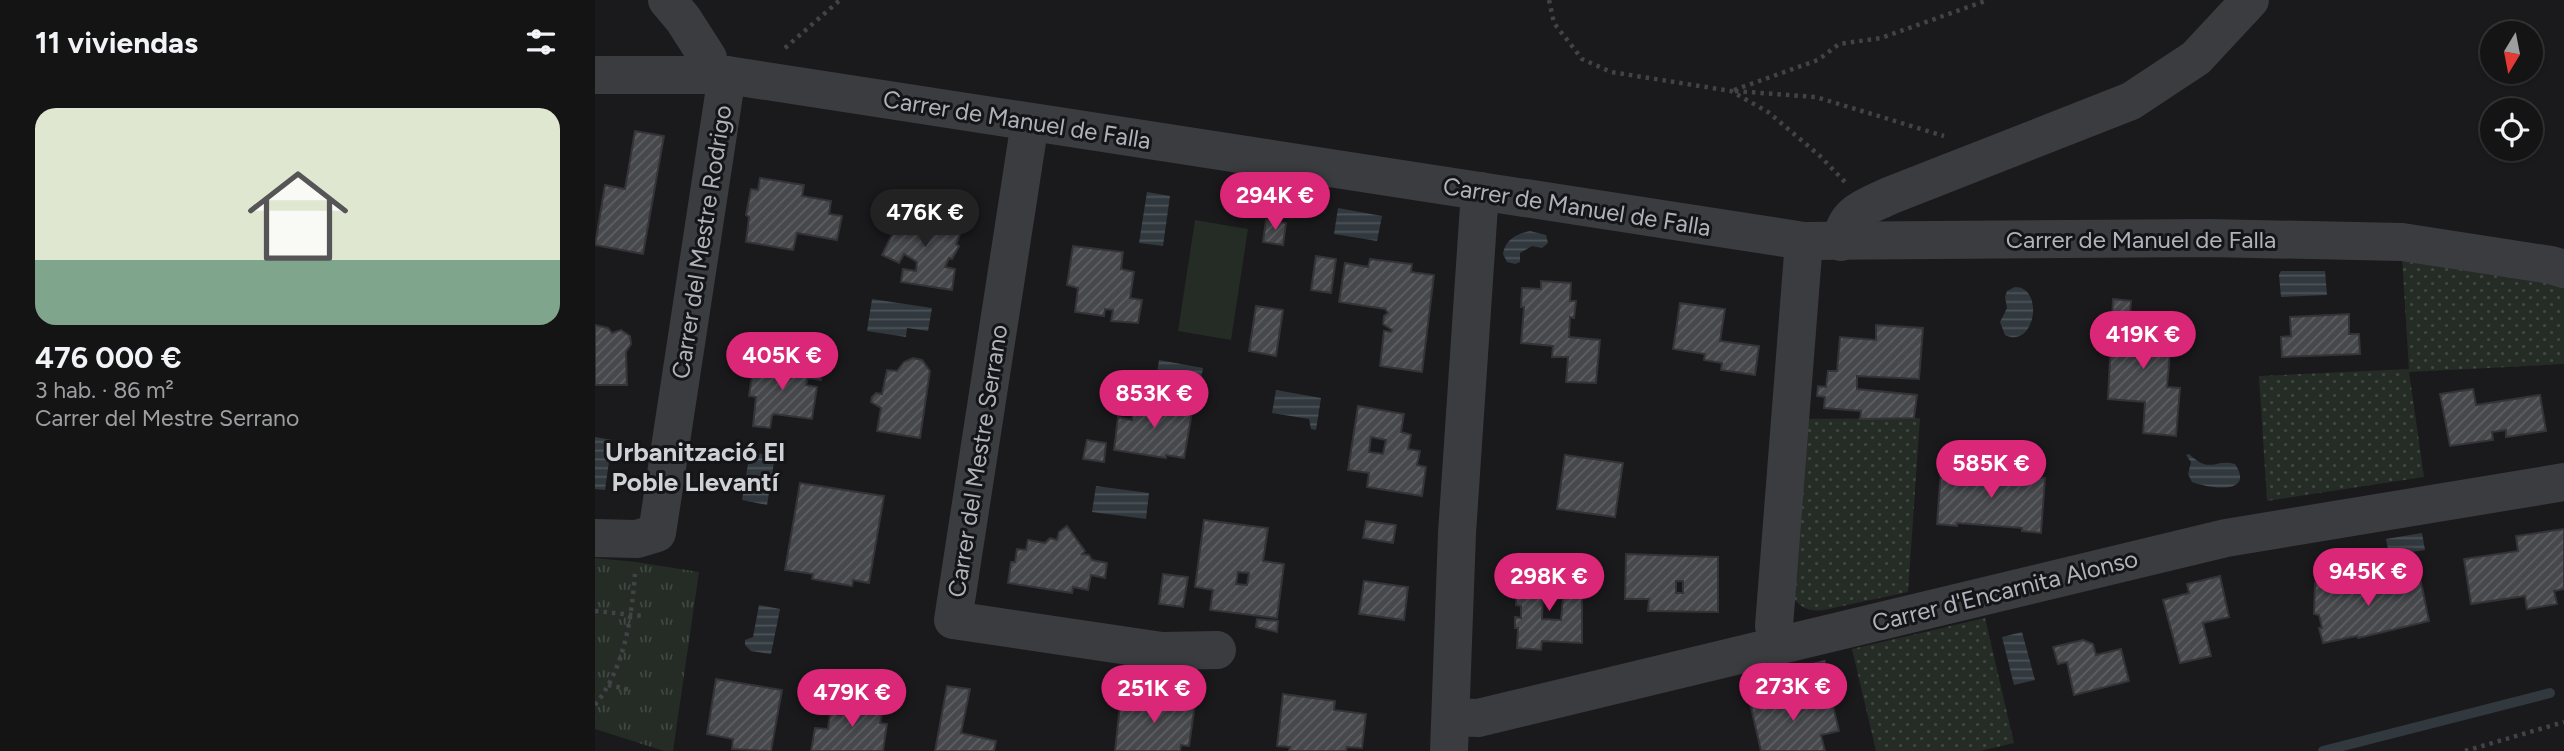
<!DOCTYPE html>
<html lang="es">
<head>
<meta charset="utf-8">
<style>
  :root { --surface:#141415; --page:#1d1d1e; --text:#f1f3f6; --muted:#9d9ea0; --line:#333334; --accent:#db2777 }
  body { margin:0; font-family:Figtree,sans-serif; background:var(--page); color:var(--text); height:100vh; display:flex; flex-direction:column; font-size:26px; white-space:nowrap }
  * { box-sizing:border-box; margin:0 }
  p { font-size:23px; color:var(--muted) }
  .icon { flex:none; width:38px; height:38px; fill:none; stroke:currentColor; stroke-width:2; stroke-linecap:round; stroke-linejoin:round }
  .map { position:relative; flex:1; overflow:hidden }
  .side { display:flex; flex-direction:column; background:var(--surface); width:595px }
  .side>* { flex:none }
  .needle { width:46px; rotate:190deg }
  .tools { position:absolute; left:1885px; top:21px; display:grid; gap:14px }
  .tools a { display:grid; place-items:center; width:63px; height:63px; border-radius:50%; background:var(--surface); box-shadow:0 2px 5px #0004,0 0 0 2px var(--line); font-size:35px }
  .price { position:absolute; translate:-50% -60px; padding:0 16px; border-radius:24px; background:var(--accent); color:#fff; font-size:23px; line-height:46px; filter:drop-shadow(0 2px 4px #0008) }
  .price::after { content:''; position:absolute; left:50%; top:42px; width:21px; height:16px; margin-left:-10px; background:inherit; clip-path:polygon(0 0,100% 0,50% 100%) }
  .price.on { background:#222; color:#fff }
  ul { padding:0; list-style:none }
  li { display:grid; align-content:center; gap:14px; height:371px; padding:0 35px }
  li span { display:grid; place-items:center; height:217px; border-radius:21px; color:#555 }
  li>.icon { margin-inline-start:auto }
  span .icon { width:126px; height:126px; fill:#fffc; stroke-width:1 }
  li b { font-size:30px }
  h2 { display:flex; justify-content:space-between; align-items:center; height:84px; padding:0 35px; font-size:30px }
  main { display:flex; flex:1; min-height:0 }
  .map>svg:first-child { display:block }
  .grass { fill:url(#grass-dots) }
  .park { fill:url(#park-tufts) }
  .pitch { fill:#242c25 }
  .water { fill:url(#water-rules) }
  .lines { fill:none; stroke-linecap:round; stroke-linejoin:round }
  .stream { stroke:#31393f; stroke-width:10 }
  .building { fill:url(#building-hatch); stroke:#343438; stroke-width:2; fill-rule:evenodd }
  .path { stroke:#424347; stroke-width:4.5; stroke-dasharray:3.5 5; stroke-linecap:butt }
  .minor { stroke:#3b3c40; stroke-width:38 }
  .labels { text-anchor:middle; stroke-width:6; stroke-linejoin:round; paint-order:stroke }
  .street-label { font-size:24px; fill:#aeb2ba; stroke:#151517 }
  .neighbourhood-label { font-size:26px; font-weight:bold; fill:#ced1d6; stroke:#151517 }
</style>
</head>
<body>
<main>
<section class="side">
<h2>11 viviendas<svg class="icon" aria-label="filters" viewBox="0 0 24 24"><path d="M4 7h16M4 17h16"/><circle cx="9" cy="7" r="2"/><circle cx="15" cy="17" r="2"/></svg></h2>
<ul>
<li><span style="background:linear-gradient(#dfe7d0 70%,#7fa58c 0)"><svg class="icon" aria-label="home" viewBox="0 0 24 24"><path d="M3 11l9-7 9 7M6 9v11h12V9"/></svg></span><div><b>476 000 €</b><p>3 hab. · 86 m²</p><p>Carrer del Mestre Serrano</p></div></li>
</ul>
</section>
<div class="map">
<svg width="1969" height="751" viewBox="0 0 1969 751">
  <defs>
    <pattern id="grass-dots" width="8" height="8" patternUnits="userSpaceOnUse" patternTransform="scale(1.75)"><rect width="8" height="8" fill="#242c25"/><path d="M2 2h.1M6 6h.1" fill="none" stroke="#414843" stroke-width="1.8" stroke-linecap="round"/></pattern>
    <pattern id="park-tufts" width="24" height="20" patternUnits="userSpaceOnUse" patternTransform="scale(1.75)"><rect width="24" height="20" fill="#242c25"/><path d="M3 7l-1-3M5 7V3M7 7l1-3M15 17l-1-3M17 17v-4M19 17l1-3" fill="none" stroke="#414843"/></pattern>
    <pattern id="water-rules" width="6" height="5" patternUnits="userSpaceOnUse" patternTransform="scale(1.75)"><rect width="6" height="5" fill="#31393f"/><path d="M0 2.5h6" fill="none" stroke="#4c5359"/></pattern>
    <pattern id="building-hatch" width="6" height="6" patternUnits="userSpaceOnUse" patternTransform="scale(1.75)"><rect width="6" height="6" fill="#47484c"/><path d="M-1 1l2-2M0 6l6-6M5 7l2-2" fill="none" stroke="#5f6064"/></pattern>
  </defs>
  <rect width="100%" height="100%" fill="#1a1a1c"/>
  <g class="grass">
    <path d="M 1807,257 L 1969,283 L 1969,364 L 1814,372 L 1829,477 L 1672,501 L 1664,376 L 1814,369 Z"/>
    <path d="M 1325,418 L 1313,592 L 1229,610 C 1215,612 1206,608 1197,597 L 1207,419 Z"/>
    <path d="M 1390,618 L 1419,743 L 1385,751 L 1281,751 L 1257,649 Z"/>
  </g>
  <path class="park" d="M 0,558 L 41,562 L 104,572 L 78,751 L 69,751 L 0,729 Z"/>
  <path class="pitch" d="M 600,220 L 653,229 L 636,340 L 583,331 Z"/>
  <g class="water">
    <path d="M 552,192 L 575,196 L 568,246 L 544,243 Z"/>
    <path d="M 743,208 L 787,216 L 782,241 L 739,234 Z"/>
    <path d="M 935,231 L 951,235 L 953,243 L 947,248 L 937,246 L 925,253 L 925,262 L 920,264 L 912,262 L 908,254 C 910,240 921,234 935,231 Z"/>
    <path d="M 1686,271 L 1730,271 L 1732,295 L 1686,297 L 1684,275 Z"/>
    <path d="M 1420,287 C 1450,287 1440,350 1410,335 L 1405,322 L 1412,308 L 1410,297 L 1412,291 Z"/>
    <path d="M 277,299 L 337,308 L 333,331 L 312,328 L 311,337 L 272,331 Z"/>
    <path d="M 564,360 L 608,368 L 603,394 L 560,386 Z"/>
    <path d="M 681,390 L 726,398 L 721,430 L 716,429 L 714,419 L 677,413 Z"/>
    <path d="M 0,437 L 17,440 L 10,490 L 0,489 Z"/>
    <path d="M 155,452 L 180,456 L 172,505 L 147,500 Z"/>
    <path d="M 1594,454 C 1616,475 1620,458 1640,464 C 1661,496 1612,488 1597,482 L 1593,474 L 1596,462 L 1591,455 Z"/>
    <path d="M 501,486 L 554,493 L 551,519 L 497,512 Z"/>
    <path d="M 1827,533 L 1830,550 L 1794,555 L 1791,539 Z"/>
    <path d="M 164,605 L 185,609 L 176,654 L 156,651 L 150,645 L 150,640 L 158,637 Z"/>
    <path d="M 1427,632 L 1440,680 L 1419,685 L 1407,637 Z"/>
    <path d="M 1230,660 L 1234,679 L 1189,690 L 1184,671 Z"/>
  </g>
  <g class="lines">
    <path class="stream" d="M 1728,751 L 1955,693"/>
  </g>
  <g class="building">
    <path d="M 40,131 L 69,136 L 48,254 L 0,245 L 10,185 L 30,189 Z"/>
    <path d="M 165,178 L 209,185 L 207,196 L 236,201 L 234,214 L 247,216 L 242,240 L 202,233 L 198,250 L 151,242 L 154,217 L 151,215 L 156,189 L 163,190 Z"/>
    <path d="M 322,204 L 329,207 L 327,213 L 361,228 L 360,230 L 366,232 L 361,244 L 364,246 L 357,259 L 354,258 L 350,267 L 360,269 L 357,290 L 306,282 L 308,269 L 321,271 L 322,262 L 309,254 L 304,263 L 287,255 L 306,216 L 315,220 Z"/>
    <path d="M 671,220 L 691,223 L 688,245 L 668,242 Z"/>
    <path d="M 478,246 L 528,252 L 526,269 L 539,272 L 535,298 L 547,300 L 543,323 L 516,321 L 518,310 L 510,309 L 509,316 L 480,312 L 483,288 L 472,285 Z"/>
    <path d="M 721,256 L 741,259 L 736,293 L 716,290 Z"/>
    <path d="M 775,259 L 817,264 L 816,272 L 839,275 L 827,372 L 785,366 L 789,331 L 796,332 L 797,330 L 788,324 L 789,316 L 793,313 L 790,309 L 744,302 L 750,263 L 773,267 Z"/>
    <path d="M 946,281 L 976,283 L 975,301 L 981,301 L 979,318 L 975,317 L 974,337 L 1005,340 L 1001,383 L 971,382 L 973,357 L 957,357 L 958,346 L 926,343 L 929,307 L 926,307 L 927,288 L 946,289 Z"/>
    <path d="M 1518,299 L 1536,301 L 1534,326 L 1577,329 L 1572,387 L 1585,388 L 1581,436 L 1548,433 L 1550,402 L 1513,399 Z"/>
    <path d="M 1085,303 L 1130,309 L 1125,341 L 1164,346 L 1160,375 L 1126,370 L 1127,363 L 1109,360 L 1110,354 L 1078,349 Z"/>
    <path d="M 661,306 L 688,310 L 681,356 L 654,351 Z"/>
    <path d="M 1754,314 L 1754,334 L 1764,334 L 1765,354 L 1687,357 L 1686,337 L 1696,336 L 1695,317 Z"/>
    <path d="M 0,325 L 13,328 L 17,333 L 26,330 L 35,336 L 36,344 L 31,352 L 32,385 L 0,385 Z"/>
    <path d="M 1281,325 L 1328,328 L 1324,379 L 1262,376 L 1262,389 L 1322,395 L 1319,418 L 1265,419 L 1266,411 L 1229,408 L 1230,397 L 1222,396 L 1223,386 L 1231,387 L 1233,371 L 1242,371 L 1245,337 L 1281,340 Z"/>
    <path d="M 318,358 L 327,360 L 335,371 L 325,438 L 282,431 L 286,408 L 276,402 L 277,397 L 281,393 L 287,394 L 292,370 L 302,371 L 309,362 Z"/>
    <path d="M 176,361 L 214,368 L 214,372 L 227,373 L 226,380 L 213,378 L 211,385 L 222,387 L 217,419 L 179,414 L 177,416 L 175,428 L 158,426 L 161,397 L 154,396 L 159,362 L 176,364 Z"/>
    <path d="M 1878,389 L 1881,405 L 1945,395 L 1951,431 L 1911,437 L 1911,430 L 1897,432 L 1898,440 L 1855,446 L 1845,394 Z"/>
    <path d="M 540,396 L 579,403 L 577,409 L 597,412 L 589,458 L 571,455 L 571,458 L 519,450 L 523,417 L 537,420 Z"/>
    <path d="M 763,406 L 809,414 L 806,432 L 816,435 L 813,449 L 825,451 L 822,465 L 831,467 L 827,496 L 772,487 L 774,473 L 753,470 ZM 776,437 L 791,440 L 788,454 L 774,452 Z"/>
    <path d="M 492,440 L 511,443 L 509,462 L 488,459 Z"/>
    <path d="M 970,455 L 1028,463 L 1020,517 L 962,509 Z"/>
    <path d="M 1346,470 L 1387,474 L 1389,470 L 1408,471 L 1410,475 L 1450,478 L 1446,533 L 1427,531 L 1427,528 L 1362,523 L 1362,526 L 1342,524 Z"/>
    <path d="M 205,483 L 289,496 L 274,583 L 258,580 L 257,586 L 217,579 L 218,574 L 190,570 Z"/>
    <path d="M 609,520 L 673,528 L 668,561 L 689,564 L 682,618 L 615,610 L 618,590 L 600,587 ZM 643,572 L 654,573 L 652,585 L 641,584 Z"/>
    <path d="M 771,521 L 801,525 L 798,543 L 768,538 Z"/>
    <path d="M 472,526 L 490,551 L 487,554 L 494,555 L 497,560 L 512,563 L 510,578 L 496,575 L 493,590 L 478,587 L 477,593 L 413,583 L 416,562 L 420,562 L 422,549 L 431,550 L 433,540 L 450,543 L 455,538 L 462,540 L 464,532 Z"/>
    <path d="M 1969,529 L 1969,589 L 1959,591 L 1962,604 L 1932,609 L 1930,596 L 1876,604 L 1869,559 L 1923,551 L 1921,536 Z"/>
    <path d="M 1031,554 L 1123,557 L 1123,612 L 1053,611 L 1054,599 L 1030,599 ZM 1081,581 L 1088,581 L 1088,593 L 1081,593 Z"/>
    <path d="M 951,573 L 974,574 L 974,582 L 980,582 L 979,598 L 987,598 L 987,643 L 947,641 L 946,650 L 922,648 L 923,628 L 920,628 L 920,617 L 926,618 L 926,606 L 921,605 L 922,585 L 950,586 ZM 948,595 L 968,597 L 966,620 L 947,619 Z"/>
    <path d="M 568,574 L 593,577 L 588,607 L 564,604 Z"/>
    <path d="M 1625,576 L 1634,617 L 1608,623 L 1616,656 L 1585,663 L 1568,600 L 1594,593 L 1592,584 Z"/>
    <path d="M 769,581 L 813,587 L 809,620 L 764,614 Z"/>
    <path d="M 1826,582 L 1834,621 L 1763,638 L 1762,636 L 1728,643 L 1724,628 L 1727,628 L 1724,615 L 1719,614 L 1720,583 Z"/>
    <path d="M 662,619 L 683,621 L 682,632 L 661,627 Z"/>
    <path d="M 1488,640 L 1498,644 L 1501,655 L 1526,649 L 1534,681 L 1479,695 L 1472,662 L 1463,664 L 1458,647 Z"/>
    <path d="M 121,679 L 187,690 L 176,751 L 137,749 L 138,739 L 112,734 Z"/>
    <path d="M 352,686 L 375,689 L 366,733 L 401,741 L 399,751 L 340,751 Z"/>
    <path d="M 1177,693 L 1180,706 L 1235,693 L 1244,731 L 1226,735 L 1230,751 L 1166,751 L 1154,699 Z"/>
    <path d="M 251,694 L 274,697 L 273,707 L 288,710 L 285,723 L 292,724 L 288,751 L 216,751 L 220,728 L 233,729 L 235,713 L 246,715 Z"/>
    <path d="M 688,694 L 740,701 L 739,710 L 771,714 L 767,748 L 752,747 L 751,751 L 694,751 L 695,747 L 682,746 Z"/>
    <path d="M 526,696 L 548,699 L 549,696 L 600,704 L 594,746 L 586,745 L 585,751 L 520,751 Z"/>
  </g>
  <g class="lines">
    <g class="path">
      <path d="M 954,0 L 959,23 L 987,59 L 1016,72 L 1136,91 L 1173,112 L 1224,155 L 1250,182"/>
      <path d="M 190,48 L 245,0"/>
      <path d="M 1139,90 L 1223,60 L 1244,44 L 1286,38 L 1393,0"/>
      <path d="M 1140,91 L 1221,97 L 1349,136"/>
      <path d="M 0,611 L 48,616"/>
      <path d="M 13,685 L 36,690"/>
      <path d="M 0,705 C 30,667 36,620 40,574"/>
      <path d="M 1870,751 L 1969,722"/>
    </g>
    <g class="minor">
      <path d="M 72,0 L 88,19 L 113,58 L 113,75"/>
      <path d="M 0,75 L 132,75 L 1209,241 L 1614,238 L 1807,242 L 1956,265 L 1969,269"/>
      <path d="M 435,122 L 358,620 L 567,651 L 622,650"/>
      <path d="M 1246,242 C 1250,212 1269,208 1294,196 L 1536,101 L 1601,58 L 1655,0"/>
      <path d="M 0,538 L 42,539 L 62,533 L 132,75"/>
      <path d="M 1184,646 L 1179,626 L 1209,241"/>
      <path d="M 856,717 L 883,718 L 1631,538 L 1969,482"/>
      <path d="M 854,751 L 862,533 L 885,191"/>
    </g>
  </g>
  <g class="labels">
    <g class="street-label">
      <text transform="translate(422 120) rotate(9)" y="8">Carrer de Manuel de Falla</text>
      <text transform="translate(982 207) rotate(9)" y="8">Carrer de Manuel de Falla</text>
      <text x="1546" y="248">Carrer de Manuel de Falla</text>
      <text transform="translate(107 242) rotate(-81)" y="8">Carrer del Mestre Rodrigo</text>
      <text transform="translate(383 461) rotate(-81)" y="8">Carrer del Mestre Serrano</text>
      <text transform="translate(1410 591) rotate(-14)" y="8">Carrer d'Encarnita Alonso</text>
    </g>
    <g class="neighbourhood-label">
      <text x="100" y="461">Urbanització El<tspan x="100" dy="30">Poble Llevantí</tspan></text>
    </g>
  </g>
</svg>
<div class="tools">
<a><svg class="needle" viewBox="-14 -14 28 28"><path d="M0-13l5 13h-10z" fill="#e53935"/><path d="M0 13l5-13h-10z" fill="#9d9ea0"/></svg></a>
<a><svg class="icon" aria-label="locate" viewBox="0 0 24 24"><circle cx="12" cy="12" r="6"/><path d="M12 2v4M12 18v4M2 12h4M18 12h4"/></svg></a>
</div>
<b class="price" style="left:680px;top:232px">294K €</b>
<b class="price on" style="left:330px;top:249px">476K €</b>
<b class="price" style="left:1548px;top:371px">419K €</b>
<b class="price" style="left:187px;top:392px">405K €</b>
<b class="price" style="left:559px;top:430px">853K €</b>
<b class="price" style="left:1396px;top:500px">585K €</b>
<b class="price" style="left:1773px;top:608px">945K €</b>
<b class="price" style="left:954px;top:613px">298K €</b>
<b class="price" style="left:1198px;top:723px">273K €</b>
<b class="price" style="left:559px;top:725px">251K €</b>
<b class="price" style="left:257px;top:729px">479K €</b>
</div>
</main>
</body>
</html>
